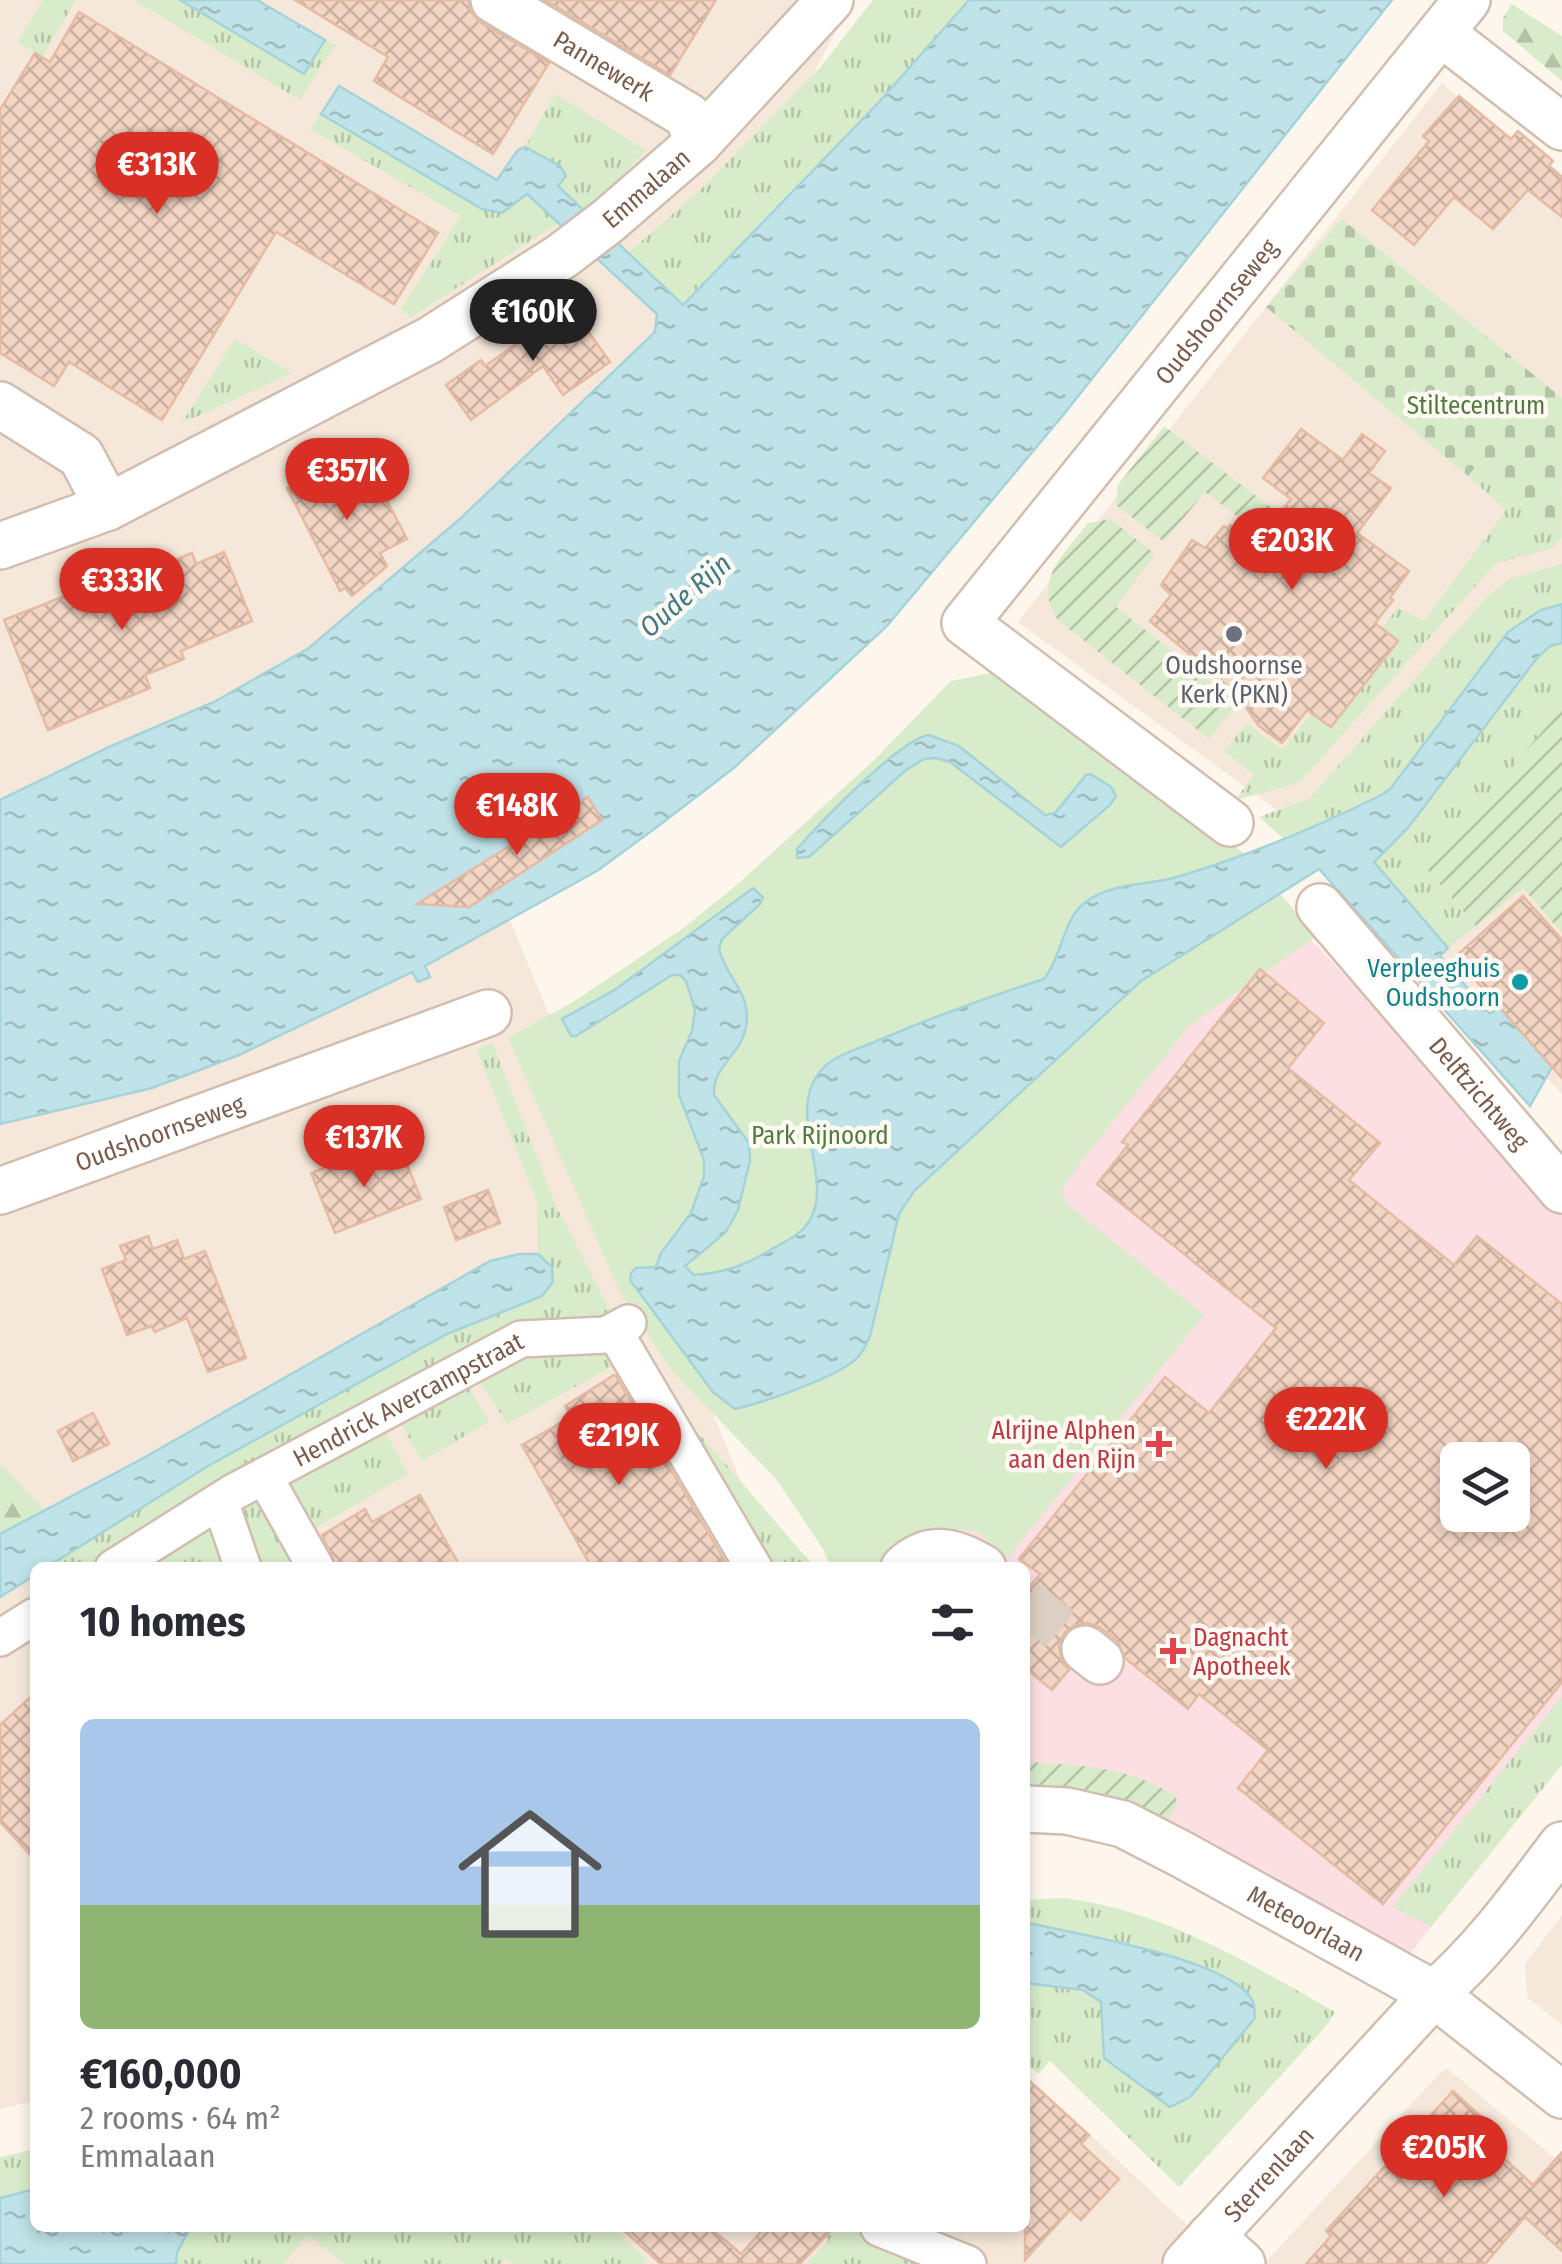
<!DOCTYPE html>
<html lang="en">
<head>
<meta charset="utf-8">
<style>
  :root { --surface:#fff; --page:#f2f2f3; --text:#2b2b33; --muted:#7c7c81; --line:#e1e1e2; --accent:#d93025 }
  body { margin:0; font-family:"Fira Sans Condensed",sans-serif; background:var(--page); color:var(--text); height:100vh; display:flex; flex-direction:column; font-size:38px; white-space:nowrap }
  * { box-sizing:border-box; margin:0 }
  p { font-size:32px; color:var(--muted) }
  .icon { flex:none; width:55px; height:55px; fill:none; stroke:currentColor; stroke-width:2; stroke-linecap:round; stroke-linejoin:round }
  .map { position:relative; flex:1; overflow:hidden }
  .drawer { position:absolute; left:30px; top:1562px; width:1000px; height:670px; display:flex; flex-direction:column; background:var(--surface); border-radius:15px; box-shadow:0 5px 15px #0003 }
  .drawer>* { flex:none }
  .fabs { position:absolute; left:1440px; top:1442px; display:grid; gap:20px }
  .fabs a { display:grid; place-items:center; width:90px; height:90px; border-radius:15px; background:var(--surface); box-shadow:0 5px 15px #0003; font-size:50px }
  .price { position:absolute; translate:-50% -85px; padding:0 22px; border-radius:35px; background:var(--accent); color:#fff; font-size:32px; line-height:65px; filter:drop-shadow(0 2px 5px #0008) }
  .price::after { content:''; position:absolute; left:50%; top:60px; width:30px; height:22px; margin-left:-15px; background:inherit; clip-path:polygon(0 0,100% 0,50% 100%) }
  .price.active { background:#222; color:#fff }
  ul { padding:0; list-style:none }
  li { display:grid; align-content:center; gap:20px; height:530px; padding:0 50px }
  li+li { border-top:2px solid var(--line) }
  li span { display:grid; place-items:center; height:310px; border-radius:15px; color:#555 }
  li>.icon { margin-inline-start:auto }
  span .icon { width:180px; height:180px; fill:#fffc; stroke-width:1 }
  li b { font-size:42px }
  h2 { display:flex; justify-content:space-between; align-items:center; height:120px; padding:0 50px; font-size:42px }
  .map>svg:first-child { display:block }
  .residential { fill:#f5e8da }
  .medical { fill:#fbdfe3; fill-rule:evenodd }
  .grass { fill:url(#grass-tufts) }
  .forest { fill:url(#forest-firs) }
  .cemetery { fill:url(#cemetery-stones) }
  .park { fill:#d8ecc9 }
  .garden { fill:url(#garden-furrows) }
  .water { fill:url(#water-ripples); stroke:#a5d3da; stroke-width:2.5 }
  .building { fill:url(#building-cross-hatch); stroke:#e6bba3; stroke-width:2.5; fill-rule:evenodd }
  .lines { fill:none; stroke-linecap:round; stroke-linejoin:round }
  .minor-tunnel { stroke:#dcd0c4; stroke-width:45; stroke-dasharray:45 22; stroke-linecap:butt }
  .pedestrian-casing { stroke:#d1beb0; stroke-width:40 }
  .minor-casing { stroke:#d1beb0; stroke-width:50 }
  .pedestrian { stroke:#fff; stroke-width:35 }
  .minor { stroke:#fff; stroke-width:45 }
  .worship-dot { fill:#6b7280; stroke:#fffaf3; stroke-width:4 }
  .culture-dot { fill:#0f9aa8; stroke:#fffaf3; stroke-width:4 }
  .health-dot { fill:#e0444e; stroke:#fffaf3; stroke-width:4 }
  .labels { text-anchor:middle; stroke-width:9; stroke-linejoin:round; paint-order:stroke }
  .street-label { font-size:25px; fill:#7a5c4d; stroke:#fffaf3 }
  .park-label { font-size:25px; fill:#537a41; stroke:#fffaf3 }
  .worship-label { font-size:25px; fill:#5b616d; stroke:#fffaf3 }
  .culture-label { font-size:25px; fill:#0d838f; stroke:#fffaf3; text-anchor:end }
  .health-label { font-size:25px; fill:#be3a42; stroke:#fffaf3; text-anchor:end }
  .water-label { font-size:28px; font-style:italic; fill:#437c86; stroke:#fffaf3 }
</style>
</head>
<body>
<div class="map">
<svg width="1562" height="2264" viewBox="0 0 1562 2264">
  <defs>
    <pattern id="grass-tufts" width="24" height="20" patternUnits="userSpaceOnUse" patternTransform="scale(2.5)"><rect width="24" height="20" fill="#d8ecc9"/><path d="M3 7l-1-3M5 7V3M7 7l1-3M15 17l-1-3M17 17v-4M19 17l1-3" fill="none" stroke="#b4c2a5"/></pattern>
    <pattern id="forest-firs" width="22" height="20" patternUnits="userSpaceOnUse" patternTransform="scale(2.5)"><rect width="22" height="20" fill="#d8ecc9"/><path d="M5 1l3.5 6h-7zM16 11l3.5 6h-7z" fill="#b4c2a5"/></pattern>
    <pattern id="cemetery-stones" width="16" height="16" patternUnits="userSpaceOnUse" patternTransform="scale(2.5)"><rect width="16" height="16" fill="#d8ecc9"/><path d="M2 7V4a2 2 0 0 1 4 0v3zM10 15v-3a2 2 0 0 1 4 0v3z" fill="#b4c2a5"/></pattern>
    <pattern id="garden-furrows" width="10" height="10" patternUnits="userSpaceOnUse" patternTransform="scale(2.5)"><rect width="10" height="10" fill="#d8ecc9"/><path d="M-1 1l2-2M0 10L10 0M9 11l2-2" fill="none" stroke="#b4c2a5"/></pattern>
    <pattern id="water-ripples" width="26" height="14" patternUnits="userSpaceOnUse" patternTransform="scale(2.5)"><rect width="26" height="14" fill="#bfe3e8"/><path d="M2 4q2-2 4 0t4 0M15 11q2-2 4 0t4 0" fill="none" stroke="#a0bbbe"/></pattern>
    <pattern id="building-cross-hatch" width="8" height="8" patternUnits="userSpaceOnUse" patternTransform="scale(2.5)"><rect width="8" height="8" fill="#f3d5c3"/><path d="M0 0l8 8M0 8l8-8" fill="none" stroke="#cab0a1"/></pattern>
  </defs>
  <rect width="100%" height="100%" fill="#fdf6ec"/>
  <g class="residential">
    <path d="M 0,0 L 853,0 L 613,446 L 265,727 L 0,838 Z"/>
    <path d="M 1442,83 L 1562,189 L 1562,1094 L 1328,847 L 1018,622 Z"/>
    <path d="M 501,898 L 776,1567 L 35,1568 L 35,2101 L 0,2109 L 0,1108 Z"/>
    <path d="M 1562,1915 L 1562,2025 L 1527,1997 L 1525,1964 Z"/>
    <path d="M 1448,2069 L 1562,2164 L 1562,2264 L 1264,2264 L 1440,2073 Z"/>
    <path d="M 1025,2074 L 1229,2264 L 0,2264 L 0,2202 L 35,2183 L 35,2228 L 1025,2228 Z"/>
  </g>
  <path class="medical" d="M 1281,909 L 1429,1062 L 1562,1214 L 1562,1758 L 1407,1958 L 1105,1796 L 1025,1792 L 1025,1568 L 847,1567 L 861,1390 ZM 1458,1460 L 1512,1460 L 1512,1515 L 1458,1515 Z"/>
  <g class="grass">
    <path d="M 43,0 L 76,0 L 42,57 L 18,42 Z"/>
    <path d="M 134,0 L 180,0 L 304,73 L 325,40 L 335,45 L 300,100 Z"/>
    <path d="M 873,0 L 969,0 L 880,101 L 683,305 L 629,252 L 697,193 L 819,69 Z"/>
    <path d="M 555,94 L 646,150 L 586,215 L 558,185 L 560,166 L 525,147 Z"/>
    <path d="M 321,114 L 482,209 L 502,213 L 527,194 L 560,222 L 411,317 L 401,309 L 461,216 L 310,129 Z"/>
    <path d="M 235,339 L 292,373 L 181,424 Z"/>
    <path d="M 1476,465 L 1562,537 L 1553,548 L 1496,563 L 1299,783 L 1235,800 L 1254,775 L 1224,751 L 1247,723 L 1282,750 L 1398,608 L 1424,621 L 1506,510 L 1468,476 Z"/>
    <path d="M 1562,564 L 1562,604 L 1541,610 L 1508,632 L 1391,788 L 1285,840 L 1259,817 L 1310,798 L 1485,599 L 1509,579 Z"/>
    <path d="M 1562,643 L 1562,708 L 1429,872 L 1476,926 L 1448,948 L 1373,862 L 1407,829 L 1537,658 L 1550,646 Z"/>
    <path d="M 492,1042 L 556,1206 L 615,1320 L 513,1336 L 97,1567 L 47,1568 L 208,1466 L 447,1334 L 542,1296 L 547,1260 L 538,1254 L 537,1202 L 477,1051 Z"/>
    <path d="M 609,1339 L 620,1362 L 507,1424 L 475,1373 L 523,1348 Z"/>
    <path d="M 464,1378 L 489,1422 L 422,1461 L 397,1417 Z"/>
    <path d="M 670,1400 L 812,1564 L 813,1567 L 764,1567 Z"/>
    <path d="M 380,1423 L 408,1474 L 307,1533 L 274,1479 Z"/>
    <path d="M 258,1487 L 305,1567 L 249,1567 L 227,1504 Z"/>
    <path d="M 209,1518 L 226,1561 L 210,1567 L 126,1568 Z"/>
    <path d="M 1562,1696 L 1562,1765 L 1431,1927 L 1393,1907 Z"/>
    <path d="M 1064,1898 C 1163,1910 1248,1963 1335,2012 L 1327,2025 L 1179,2187 L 1050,2061 L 1038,2074 L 1025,2062 L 1025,1983 L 1083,1990 L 1102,2003 L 1104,2058 L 1190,2097 L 1255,2018 L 1222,1976 L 1142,1947 L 1034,1924 L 1025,1925 L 1025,1900 Z"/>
    <path d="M 35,2149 L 35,2189 L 0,2198 L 0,2157 Z"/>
    <path d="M 190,2228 L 612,2228 L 647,2260 L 642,2264 L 513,2264 L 506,2259 L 502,2264 L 345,2264 L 307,2235 L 284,2264 L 176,2264 L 177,2253 Z"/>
    <path d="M 816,2228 L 857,2228 L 949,2264 L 806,2264 L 829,2240 Z"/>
  </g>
  <g class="forest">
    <path d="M 1512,4 L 1562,36 L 1562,81 L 1503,31 L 1503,18 Z"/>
    <path d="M 0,1463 L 44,1510 L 0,1534 Z"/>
  </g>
  <path class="cemetery" d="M 1342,219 L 1562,398 L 1561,536 L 1476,466 L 1468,476 L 1266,307 Z"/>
  <path class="park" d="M 1006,670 L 1245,854 L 1317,936 L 1189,1026 L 1083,1159 L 1061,1191 L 1067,1204 L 1204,1315 L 1008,1557 L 976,1531 L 935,1527 L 876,1567 L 831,1567 L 823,1549 L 776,1479 L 671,1370 L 620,1292 L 508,1038 L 573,1002 L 685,927 L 739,883 L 871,763 L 951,681 Z"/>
  <g class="garden">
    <path d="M 1164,426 L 1331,553 L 1316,576 L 1205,492 L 1164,542 L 1116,505 L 1118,485 Z"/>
    <path d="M 1110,519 L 1155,554 L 1116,607 L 1238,703 L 1209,739 L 1059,621 C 1031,582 1064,554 1088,523 Z"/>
    <path d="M 1562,708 L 1562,933 L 1523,888 L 1476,926 L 1427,869 Z"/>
    <path d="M 1025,1762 C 1084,1766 1124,1765 1176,1796 L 1177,1805 L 1168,1820 L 1160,1820 L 1105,1794 L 1025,1789 Z"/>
  </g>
  <g class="water">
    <path d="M 180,0 L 257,0 L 325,40 L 304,74 Z"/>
    <path d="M 969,0 L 1392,0 L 1064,414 L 887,626 L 735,767 L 661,824 L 597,871 L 425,966 L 430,977 L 418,982 L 412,972 L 239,1055 L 152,1088 L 0,1124 L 0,800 L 109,747 L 214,702 L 309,648 L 462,517 L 655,332 L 657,314 L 527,194 L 502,213 L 482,209 L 321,114 L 339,86 L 497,180 L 518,150 L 525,147 L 560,166 L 566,176 L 558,186 L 683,305 L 880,101 Z"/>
    <path d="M 1562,604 L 1562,643 L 1550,646 L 1537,658 L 1407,829 L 1374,862 L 1448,948 L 1440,956 L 1490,1014 L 1499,1007 L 1552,1067 L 1530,1106 L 1319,869 L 1141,981 L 914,1191 L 899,1214 L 870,1336 C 867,1343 864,1351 858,1357 C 841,1376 762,1403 735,1409 L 713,1392 L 630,1280 L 631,1273 L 636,1268 L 656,1267 L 661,1253 L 691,1213 L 704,1176 L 704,1160 L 679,1095 L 679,1061 L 692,1031 L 695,1010 L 686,981 L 680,975 L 672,975 L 576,1036 L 571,1036 L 562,1019 L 616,989 L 753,888 L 763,897 L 760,904 L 722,939 L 719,949 C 724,973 747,990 747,1016 C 747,1055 712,1062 714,1095 L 749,1143 L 750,1161 L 738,1210 L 726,1232 L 685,1266 L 694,1275 C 725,1273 746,1265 772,1249 C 783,1243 796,1237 804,1228 C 841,1188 784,1116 819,1073 C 832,1055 859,1049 879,1040 C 933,1017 988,997 1044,979 C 1061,958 1063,922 1082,905 C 1108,882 1146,886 1177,877 C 1248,856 1317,827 1383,794 L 1391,788 L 1508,632 L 1541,610 Z"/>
    <path d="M 929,735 L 959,746 L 1045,815 L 1055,813 L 1086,775 L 1091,774 L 1111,787 L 1116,796 L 1110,805 L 1061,847 L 950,762 L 936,758 L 924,759 L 906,770 L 809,857 L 797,858 L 797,849 C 819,824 901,738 929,735 Z"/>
    <path d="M 520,1254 L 538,1254 L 552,1267 L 553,1282 L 542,1296 L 447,1334 L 208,1466 L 47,1567 L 35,1568 L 35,1575 L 0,1597 L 0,1534 L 138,1461 L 490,1261 Z"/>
    <path d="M 1033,1924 C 1077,1934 1236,1960 1253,2002 C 1255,2007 1254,2013 1255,2018 L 1190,2097 L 1170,2107 L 1104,2058 L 1101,2002 L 1083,1990 L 1025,1983 L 1025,1925 Z"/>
    <path d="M 35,2189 L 35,2228 L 190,2228 L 177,2253 L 176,2264 L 0,2264 L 0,2198 Z"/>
  </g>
  <g class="building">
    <path d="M 295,0 L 468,0 L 471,12 L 480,22 L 549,63 L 493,154 L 374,81 L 388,57 Z"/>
    <path d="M 545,0 L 716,0 L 670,75 Z"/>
    <path d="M 79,12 L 438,233 L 394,304 L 276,232 L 162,420 L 69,362 L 54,386 L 0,353 L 0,110 L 35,53 L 50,62 Z"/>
    <path d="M 1459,96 L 1511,139 L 1518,131 L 1553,161 L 1549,166 L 1562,177 L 1562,217 L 1528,190 L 1493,229 L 1454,197 L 1414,245 L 1372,210 L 1429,141 L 1423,136 Z"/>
    <path d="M 570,306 L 610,362 L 563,395 L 543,366 L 471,420 L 446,385 L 481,360 L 485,366 Z"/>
    <path d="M 1301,429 L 1343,460 L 1362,434 L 1385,451 L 1369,473 L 1391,488 L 1357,533 L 1409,571 L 1390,598 L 1393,600 L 1375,623 L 1398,641 L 1331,727 L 1307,710 L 1282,743 L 1259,726 L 1236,693 L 1150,621 L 1171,595 L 1161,585 L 1192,540 L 1205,548 L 1224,526 L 1228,529 L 1230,525 L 1253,543 L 1291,499 L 1263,478 Z"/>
    <path d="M 350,455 L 373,498 L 383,493 L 407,539 L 380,553 L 387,566 L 352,596 L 345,588 L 340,591 L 287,488 Z"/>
    <path d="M 224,552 L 252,621 L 181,651 L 184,659 L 145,675 L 150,688 L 48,730 L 4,620 L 145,564 L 148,571 L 192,553 L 196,564 Z"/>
    <path d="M 588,797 L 602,820 L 469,907 L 417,904 Z"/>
    <path d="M 1523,896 L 1562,940 L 1562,1078 L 1455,957 Z"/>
    <path d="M 1260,969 L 1324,1023 L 1288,1068 L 1380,1143 L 1349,1180 L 1454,1265 L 1477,1236 L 1562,1304 L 1562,1682 L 1383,1904 L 1238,1788 L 1268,1750 L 1199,1694 L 1188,1709 L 1125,1658 L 1117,1641 L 1101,1628 L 1088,1623 L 1075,1625 L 1065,1632 L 1059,1646 L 1061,1659 L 1069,1670 L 1052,1690 L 1025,1668 L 1025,1592 L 1040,1574 L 1019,1559 L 1165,1377 L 1209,1413 L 1276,1328 L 1097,1184 L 1128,1145 L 1122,1142 ZM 1458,1460 L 1512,1460 L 1512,1515 L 1458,1515 Z"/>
    <path d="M 375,1148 L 364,1173 L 404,1157 L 421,1199 L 335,1233 L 311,1173 Z"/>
    <path d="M 488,1190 L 500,1223 L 456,1240 L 444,1207 Z"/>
    <path d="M 148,1236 L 153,1249 L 177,1240 L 184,1259 L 205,1251 L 246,1358 L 208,1372 L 187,1318 L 155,1332 L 151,1326 L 127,1335 L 102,1269 L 126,1260 L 120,1246 Z"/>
    <path d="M 614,1375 L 616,1376 L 729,1568 L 592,1568 L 522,1445 L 571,1417 L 565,1406 Z"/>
    <path d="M 93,1413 L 109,1444 L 73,1461 L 58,1431 Z"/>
    <path d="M 420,1495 L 461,1568 L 337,1568 L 322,1535 L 365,1509 L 372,1522 Z"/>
    <path d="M 35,1693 L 35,1860 L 0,1822 L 0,1725 Z"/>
    <path d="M 1025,2077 L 1089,2135 L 1081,2144 L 1119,2179 L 1081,2220 L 1070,2210 L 1025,2260 Z"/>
    <path d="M 1453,2091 L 1491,2126 L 1481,2137 L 1533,2185 L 1562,2152 L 1562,2251 L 1525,2217 L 1485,2264 L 1306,2264 L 1331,2236 L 1326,2231 Z"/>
    <path d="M 621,2228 L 711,2228 L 741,2254 L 764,2228 L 833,2228 L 800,2264 L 661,2264 Z"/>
  </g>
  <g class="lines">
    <path class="minor-tunnel" d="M 1025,1601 L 1085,1649"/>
    <defs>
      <g id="pedestrian">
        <path d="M 614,1331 L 754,1568"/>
        <path d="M 264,1476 L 316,1568"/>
        <path d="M 220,1501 L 243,1568"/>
        <path id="s1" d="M 113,1568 L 232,1493 L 521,1339 L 606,1335 L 628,1323"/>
        <path d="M 0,1638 L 35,1616"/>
        <path d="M 879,2228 L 968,2264"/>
      </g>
      <g id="minor">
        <path id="s2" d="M 494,0 L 688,116 L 698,143"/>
        <path d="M 1441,33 L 1562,127"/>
        <path d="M 0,405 L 81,456 L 108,507"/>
        <path id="s3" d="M 0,546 L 108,507 L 430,340 L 562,256 L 608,221 L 698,143 L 830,0"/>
        <path id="s4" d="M 1230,823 L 965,623 L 1467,0"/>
        <path id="s5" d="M 1320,907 L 1562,1190"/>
        <path id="s6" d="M 0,1191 L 488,1013"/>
        <path d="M 904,1568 C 930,1544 955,1551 983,1568"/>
        <path d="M 1085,1649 L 1100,1661"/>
        <path id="s7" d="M 1025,1809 L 1067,1811 L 1123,1824 L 1183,1855 L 1434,1994 L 1562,2095"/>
        <path d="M 1211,2236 L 1242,2264"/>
        <path id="s8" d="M 1186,2264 L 1434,1994 C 1484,1951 1522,1898 1562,1845"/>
      </g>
    </defs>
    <use href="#pedestrian" class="pedestrian-casing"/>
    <use href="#minor" class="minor-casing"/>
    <use href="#pedestrian" class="pedestrian"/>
    <use href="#minor" class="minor"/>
  </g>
  <circle class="worship-dot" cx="1234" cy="634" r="10"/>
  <circle class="culture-dot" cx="1520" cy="982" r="10"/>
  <g class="health-dot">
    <path d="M1154 1429h10v10h10v10h-10v10h-10v-10h-10v-10h10z"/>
    <path d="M1168 1636h10v10h10v10h-10v10h-10v-10h-10v-10h10z"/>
  </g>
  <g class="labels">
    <g class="street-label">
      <text dy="9" stroke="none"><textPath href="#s2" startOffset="128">Pannewerk</textPath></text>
      <text dy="9" stroke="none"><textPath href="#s3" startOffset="742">Emmalaan</textPath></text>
      <text dy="9" stroke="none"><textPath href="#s4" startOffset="732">Oudshoornseweg</textPath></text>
      <text dy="9" stroke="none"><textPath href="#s5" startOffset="245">Delftzichtweg</textPath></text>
      <text dy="9" stroke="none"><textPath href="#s6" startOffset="170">Oudshoornseweg</textPath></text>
      <text dy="9" stroke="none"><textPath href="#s1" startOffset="340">Hendrick Avercampstraat</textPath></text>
      <text dy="9" stroke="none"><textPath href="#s7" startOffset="308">Meteoorlaan</textPath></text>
      <text dy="9" stroke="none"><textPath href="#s8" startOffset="122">Sterrenlaan</textPath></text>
    </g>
    <g class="park-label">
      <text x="1476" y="414">Stiltecentrum</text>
      <text x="820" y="1144">Park Rijnoord</text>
    </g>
    <g class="worship-label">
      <text x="1234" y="674">Oudshoornse<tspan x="1234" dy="29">Kerk (PKN)</tspan></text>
    </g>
    <g class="culture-label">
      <text x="1500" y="977">Verpleeghuis<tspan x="1500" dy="29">Oudshoorn</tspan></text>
    </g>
    <g class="health-label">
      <text x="1136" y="1439">Alrijne Alphen<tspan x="1136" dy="29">aan den Rijn</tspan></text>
      <text x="1193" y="1646" text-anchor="start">Dagnacht<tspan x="1193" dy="29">Apotheek</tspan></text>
    </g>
    <g class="water-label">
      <text transform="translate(685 595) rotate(-41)" y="10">Oude Rijn</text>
    </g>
  </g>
</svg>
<div class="fabs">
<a><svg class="icon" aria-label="layers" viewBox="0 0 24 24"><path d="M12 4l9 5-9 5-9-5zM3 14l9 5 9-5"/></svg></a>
</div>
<b class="price" style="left:157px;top:217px">€313K</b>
<b class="price active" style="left:533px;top:364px">€160K</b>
<b class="price" style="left:347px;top:523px">€357K</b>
<b class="price" style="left:1292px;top:593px">€203K</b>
<b class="price" style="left:122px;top:633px">€333K</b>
<b class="price" style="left:517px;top:858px">€148K</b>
<b class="price" style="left:364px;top:1190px">€137K</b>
<b class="price" style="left:1326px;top:1472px">€222K</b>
<b class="price" style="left:619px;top:1488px">€219K</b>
<b class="price" style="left:1444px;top:2200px">€205K</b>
<section class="drawer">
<h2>10 homes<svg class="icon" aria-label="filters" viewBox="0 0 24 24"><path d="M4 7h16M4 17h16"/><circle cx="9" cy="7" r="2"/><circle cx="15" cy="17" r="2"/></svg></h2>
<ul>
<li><span style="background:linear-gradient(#a9c7e8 60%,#8fb573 0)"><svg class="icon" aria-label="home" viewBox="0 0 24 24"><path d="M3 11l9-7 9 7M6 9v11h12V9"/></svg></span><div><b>€160,000</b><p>2 rooms · 64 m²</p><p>Emmalaan</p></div></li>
</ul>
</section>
</div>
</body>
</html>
